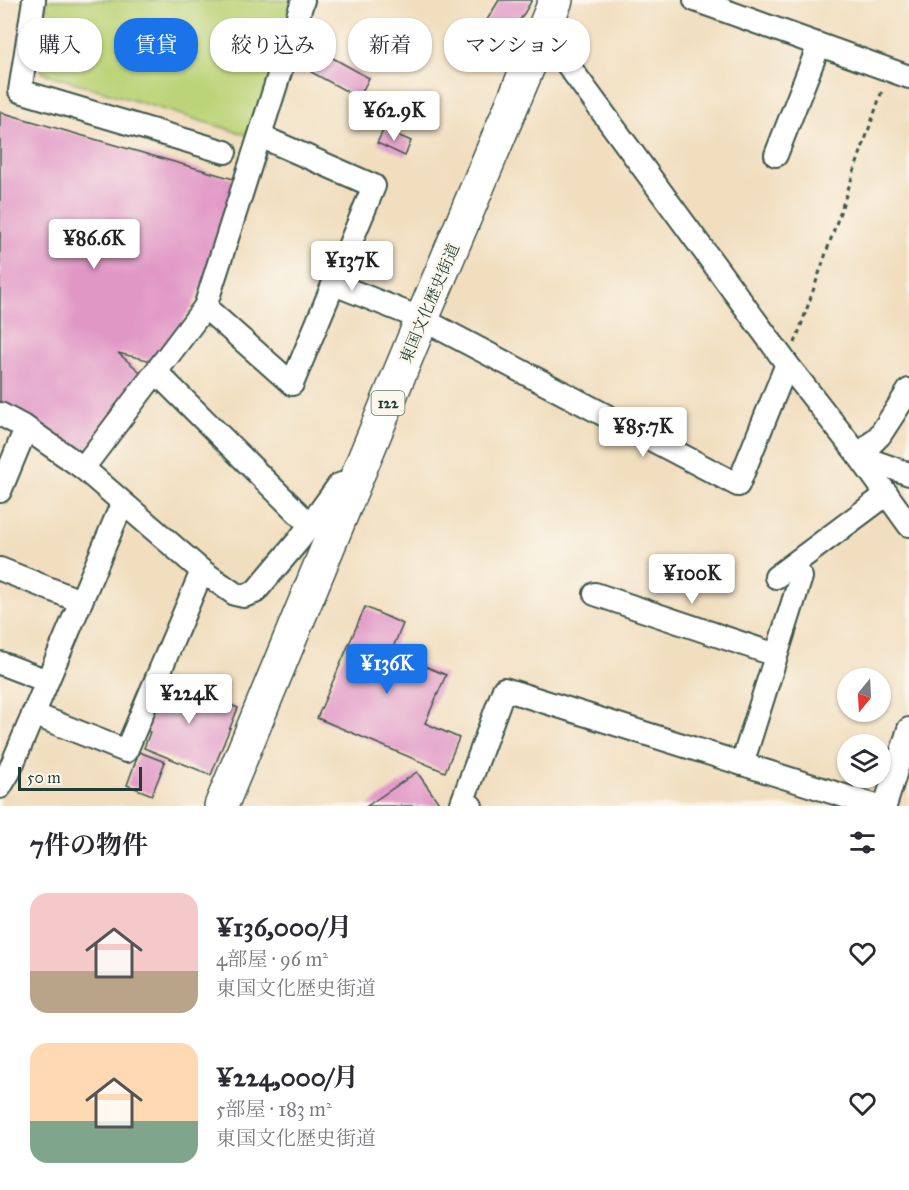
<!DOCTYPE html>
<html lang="ja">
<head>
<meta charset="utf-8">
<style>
  :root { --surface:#fff; --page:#f7f7f7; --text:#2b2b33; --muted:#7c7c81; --accent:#1a73e8 }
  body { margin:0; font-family:"IM FELL Great Primer","Noto Serif JP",serif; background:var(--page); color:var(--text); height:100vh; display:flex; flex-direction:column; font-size:22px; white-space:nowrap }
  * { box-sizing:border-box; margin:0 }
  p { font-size:20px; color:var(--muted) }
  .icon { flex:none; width:33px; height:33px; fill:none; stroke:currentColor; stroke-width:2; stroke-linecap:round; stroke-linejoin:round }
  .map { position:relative; height:806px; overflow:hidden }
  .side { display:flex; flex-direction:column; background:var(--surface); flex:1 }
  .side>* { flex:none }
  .top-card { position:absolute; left:18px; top:18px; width:600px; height:54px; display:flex; gap:12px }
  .needle { width:39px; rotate:198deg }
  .buttons { position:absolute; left:837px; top:668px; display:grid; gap:12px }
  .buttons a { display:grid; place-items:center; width:54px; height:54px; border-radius:50%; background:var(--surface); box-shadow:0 2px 4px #0004; font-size:30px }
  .scale { position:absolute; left:18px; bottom:15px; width:124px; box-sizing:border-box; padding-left:6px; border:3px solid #1f3d34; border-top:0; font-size:16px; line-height:21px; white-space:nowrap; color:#1f3d34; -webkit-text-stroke:4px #fbf7ec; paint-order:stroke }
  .price { position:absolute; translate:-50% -51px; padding:0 14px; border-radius:6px; background:#fff; color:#222; font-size:20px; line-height:39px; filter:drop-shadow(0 2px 3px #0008) }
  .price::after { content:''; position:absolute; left:50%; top:36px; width:18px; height:14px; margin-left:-9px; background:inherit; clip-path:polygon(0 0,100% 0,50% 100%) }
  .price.active { background:var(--accent); color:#fff }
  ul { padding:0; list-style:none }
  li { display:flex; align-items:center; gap:18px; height:150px; padding:0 30px }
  li span { display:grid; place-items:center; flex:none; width:168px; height:120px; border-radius:18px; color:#555 }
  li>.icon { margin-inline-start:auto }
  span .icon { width:72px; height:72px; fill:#fffc; stroke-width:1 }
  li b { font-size:26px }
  h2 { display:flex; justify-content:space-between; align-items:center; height:72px; padding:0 30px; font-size:26px }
  .chip { padding:0 21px; border-radius:24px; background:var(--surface); box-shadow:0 2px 4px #0004; font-size:21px; line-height:54px }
  .chip.active { background:var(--accent); color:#fff }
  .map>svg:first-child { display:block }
  .green { fill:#bcd479; stroke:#6e8856; stroke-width:1.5 }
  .building { fill:#e197c6 }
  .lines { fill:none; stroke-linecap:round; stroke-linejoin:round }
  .minor-casing { stroke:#3e5549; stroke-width:26 }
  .highway-casing { stroke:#3e5549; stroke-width:36 }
  .path { stroke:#3e5549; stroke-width:3; stroke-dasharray:4.5 4.5; stroke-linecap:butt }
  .minor { stroke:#fff; stroke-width:22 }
  .highway { stroke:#fff; stroke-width:33 }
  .labels { text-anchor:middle; stroke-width:5; stroke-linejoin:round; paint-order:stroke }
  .shield { fill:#fbf7ec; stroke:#61756b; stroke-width:1.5 }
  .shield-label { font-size:15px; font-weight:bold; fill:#1f3d34 }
  .street-label { font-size:16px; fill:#1f3d34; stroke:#fbf7ec }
</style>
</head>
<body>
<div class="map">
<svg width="909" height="806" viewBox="0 0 909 806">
  <rect width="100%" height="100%" fill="#fbf7ec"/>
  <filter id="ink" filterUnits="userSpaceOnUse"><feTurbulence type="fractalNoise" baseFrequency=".0167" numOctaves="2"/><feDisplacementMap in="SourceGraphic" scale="12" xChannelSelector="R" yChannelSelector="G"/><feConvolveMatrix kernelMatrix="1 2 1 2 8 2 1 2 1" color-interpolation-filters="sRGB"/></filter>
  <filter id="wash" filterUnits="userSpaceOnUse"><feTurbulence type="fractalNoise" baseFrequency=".008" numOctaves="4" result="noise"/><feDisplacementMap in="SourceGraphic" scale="24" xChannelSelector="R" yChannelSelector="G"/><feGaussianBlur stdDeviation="1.35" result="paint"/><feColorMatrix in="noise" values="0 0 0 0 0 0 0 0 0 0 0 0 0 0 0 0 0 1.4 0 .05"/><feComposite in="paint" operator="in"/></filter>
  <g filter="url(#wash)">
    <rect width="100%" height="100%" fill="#f1debf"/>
    <path class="green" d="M 47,0 L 296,0 L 254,137 L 43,73 L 37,58 Z"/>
    <g id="blocks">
      <g class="building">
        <path d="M 499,0 L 532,0 L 495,63 L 470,48 Z"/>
        <path d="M 322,52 L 369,78 L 359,98 L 311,72 Z"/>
        <path d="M 0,112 L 237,180 L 215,256 L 191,309 L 156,362 L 118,353 L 144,375 L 85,454 L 0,403 Z"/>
        <path d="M 384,129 L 411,141 L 405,156 L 377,143 Z"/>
        <path d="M 365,607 L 403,624 L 391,652 L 446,675 L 425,723 L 459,738 L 445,772 L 317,718 Z"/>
        <path d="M 164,678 L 191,689 L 193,684 L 215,692 L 213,698 L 238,708 L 211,775 L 144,748 L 150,732 L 144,730 Z"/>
        <path d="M 139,752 L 165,762 L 152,795 L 127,785 Z"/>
        <path d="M 417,772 L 441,806 L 367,806 Z"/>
      </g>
    </g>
  </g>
  <g filter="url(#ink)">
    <use href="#blocks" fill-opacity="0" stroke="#3e5549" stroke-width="1.5"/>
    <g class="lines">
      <defs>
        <g id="minor">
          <path d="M 34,0 L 20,91 L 225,152"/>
          <path d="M 695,0 L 909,77"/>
          <path d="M 543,31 L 787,364 L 859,456 L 909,525"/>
          <path d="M 776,155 L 819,45"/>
          <path d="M 334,284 L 422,319 L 738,485 L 787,364"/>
          <path d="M 205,307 L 292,384 L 374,186 L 260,136"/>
          <path d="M 157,373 L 310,525"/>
          <path d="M 909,390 L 880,435 L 859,456 L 909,474"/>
          <path d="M 0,414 L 26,428 L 83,468 L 202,571 L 235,594 L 244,596 L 255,592 L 299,540 L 339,485 L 354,480"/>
          <path d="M 83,468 L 205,307 L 303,0"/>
          <path d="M 0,491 L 26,428"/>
          <path d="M 0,569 L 80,601"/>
          <path d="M 776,577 L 887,494"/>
          <path d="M 595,594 L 776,655"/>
          <path d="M 0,663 L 47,681"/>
          <path d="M 33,714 L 126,751 L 202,571"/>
          <path d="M 742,764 L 801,577"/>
          <path d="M 0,787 L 9,772 L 122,504"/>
          <path d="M 471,806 L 462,803 L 504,689 L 876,806"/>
          <path d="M 885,806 L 909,729"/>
        </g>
        <path id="highway" d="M 221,806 L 422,319 L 556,0"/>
      </defs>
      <use href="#minor" class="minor-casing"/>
      <use href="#highway" class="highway-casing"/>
      <path class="path" d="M 795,343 L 883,88"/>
      <use href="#minor" class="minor"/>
      <use href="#highway" class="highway"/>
    </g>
  </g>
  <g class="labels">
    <rect class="shield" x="371.5" y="391" width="33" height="24" rx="4.5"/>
    <g class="shield-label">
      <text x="388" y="408">122</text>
    </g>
    <g class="street-label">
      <text transform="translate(429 303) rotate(-67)" y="6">東国文化歴史街道</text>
    </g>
  </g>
</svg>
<div class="buttons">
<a><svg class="needle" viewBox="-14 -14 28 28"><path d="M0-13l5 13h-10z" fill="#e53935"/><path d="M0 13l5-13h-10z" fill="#7c7c81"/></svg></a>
<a><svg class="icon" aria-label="layers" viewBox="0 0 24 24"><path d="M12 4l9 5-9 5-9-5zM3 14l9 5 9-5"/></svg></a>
</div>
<div class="scale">50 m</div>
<b class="price" style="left:394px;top:142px">¥62.9K</b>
<b class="price" style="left:94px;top:270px">¥86.6K</b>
<b class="price" style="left:352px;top:292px">¥137K</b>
<b class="price" style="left:643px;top:458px">¥85.7K</b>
<b class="price" style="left:692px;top:605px">¥100K</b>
<b class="price active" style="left:387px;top:695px">¥136K</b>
<b class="price" style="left:189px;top:725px">¥224K</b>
<div class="top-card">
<a class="chip">購入</a>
<a class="chip active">賃貸</a>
<a class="chip">絞り込み</a>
<a class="chip">新着</a>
<a class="chip">マンション</a>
</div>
</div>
<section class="side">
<h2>7件の物件<svg class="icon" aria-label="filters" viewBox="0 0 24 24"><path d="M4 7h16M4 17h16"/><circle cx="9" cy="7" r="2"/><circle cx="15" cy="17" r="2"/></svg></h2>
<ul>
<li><span style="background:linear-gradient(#f6c9c9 65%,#b9a48a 0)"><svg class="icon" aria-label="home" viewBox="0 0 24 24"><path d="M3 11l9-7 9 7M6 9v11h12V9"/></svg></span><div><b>¥136,000/月</b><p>4部屋 · 96 m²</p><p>東国文化歴史街道</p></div><svg class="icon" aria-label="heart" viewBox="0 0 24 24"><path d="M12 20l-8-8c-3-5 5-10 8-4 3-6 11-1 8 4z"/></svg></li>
<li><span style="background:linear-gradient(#ffd9b3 65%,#7fa58c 0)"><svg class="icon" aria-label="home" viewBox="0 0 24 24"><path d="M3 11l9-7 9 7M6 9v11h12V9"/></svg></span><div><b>¥224,000/月</b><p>5部屋 · 183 m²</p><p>東国文化歴史街道</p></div><svg class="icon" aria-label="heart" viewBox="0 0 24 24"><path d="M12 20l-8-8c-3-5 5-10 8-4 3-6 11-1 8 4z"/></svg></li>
</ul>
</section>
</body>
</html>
